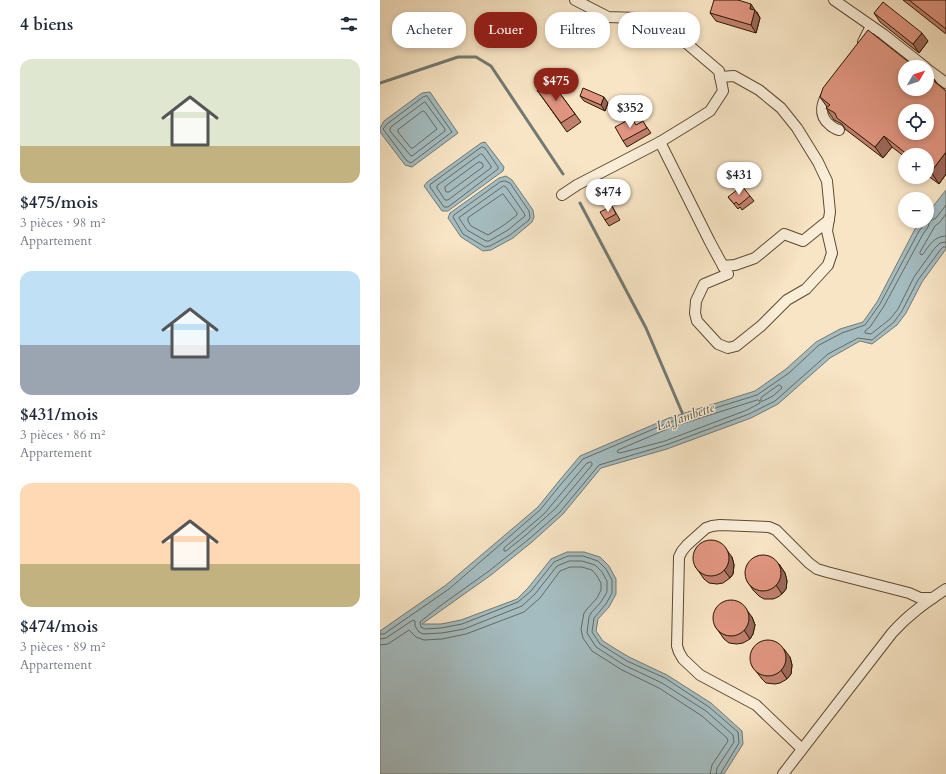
<!DOCTYPE html>
<html lang="fr">
<head>
<meta charset="utf-8">
<style>
  :root { --surface:#fff; --page:#f6f6f7; --text:#1f2937; --muted:#747a83; --accent:#8f2418 }
  body { margin:0; font-family:Cardo,serif; background:var(--page); color:var(--text); height:100vh; display:flex; flex-direction:column; font-size:15px; white-space:nowrap }
  * { box-sizing:border-box; margin:0 }
  p { font-size:13px; color:var(--muted) }
  .icon { flex:none; width:22px; height:22px; fill:none; stroke:currentColor; stroke-width:2; stroke-linecap:round; stroke-linejoin:round }
  .map { position:relative; flex:1; overflow:hidden }
  .details { display:flex; flex-direction:column; background:var(--surface); width:380px }
  .details>* { flex:none }
  .top-card { position:absolute; left:12px; top:12px; width:380px; height:36px; display:flex; gap:8px }
  .needle { width:26px; rotate:51deg }
  .buttons { position:absolute; left:518px; top:60px; display:grid; gap:8px }
  .buttons a { display:grid; place-items:center; width:36px; height:36px; border-radius:50%; background:var(--surface); box-shadow:0 2px 6px #0003; font-size:20px }
  .price { position:absolute; translate:-50% -34px; padding:0 9px; border-radius:14px; background:#fff; color:#222; font-size:13px; line-height:26px; filter:drop-shadow(0 1px 2px #0008) }
  .price::after { content:''; position:absolute; left:50%; top:24px; width:12px; height:9px; margin-left:-6px; background:inherit; clip-path:polygon(0 0,100% 0,50% 100%) }
  .price.on { background:var(--accent); color:#fff }
  ul { padding:0; list-style:none }
  li { display:grid; align-content:center; gap:8px; height:212px; padding:0 20px }
  li span { display:grid; place-items:center; height:124px; border-radius:12px; color:#555 }
  li>.icon { margin-inline-start:auto }
  span .icon { width:72px; height:72px; fill:#fffc; stroke-width:1 }
  li b { font-size:17px }
  h2 { display:flex; justify-content:space-between; align-items:center; height:48px; padding:0 20px; font-size:17px }
  .pill { padding:0 14px; border-radius:16px; background:var(--surface); box-shadow:0 2px 6px #0003; font-size:14px; line-height:36px }
  .pill.on { background:var(--accent); color:#fff }
  main { display:flex; flex:1; min-height:0 }
  .map>svg:first-child { display:block }
  .water { fill:#a4bcc0; stroke:#737a73 }
  .lines { fill:none; stroke-linecap:round; stroke-linejoin:round }
  .shore { stroke:#666a60; stroke-width:1 }
  .stream { stroke:#737a73; stroke-width:3 }
  .minor-casing { stroke:#5d4a31; stroke-width:12 }
  .minor { stroke:#faeed9; stroke-width:10 }
  .wall { fill:#c1806e; stroke:#291700 }
  .shaded-wall { fill:#9d685a; stroke:#291700 }
  .building { fill:#e09580; stroke:#291700; fill-rule:evenodd }
  .labels { text-anchor:middle; stroke-width:3; stroke-linejoin:round; paint-order:stroke }
  .water-label { font-size:13px; font-style:italic; fill:#545143; stroke:#faeed9 }
</style>
</head>
<body>
<main>
<section class="details">
<h2>4 biens<svg class="icon" aria-label="filters" viewBox="0 0 24 24"><path d="M4 7h16M4 17h16"/><circle cx="9" cy="7" r="2"/><circle cx="15" cy="17" r="2"/></svg></h2>
<ul>
<li><span style="background:linear-gradient(#dfe7d0 70%,#c2b280 0)"><svg class="icon" aria-label="home" viewBox="0 0 24 24"><path d="M3 11l9-7 9 7M6 9v11h12V9"/></svg></span><div><b>$475/mois</b><p>3 pièces · 98 m²</p><p>Appartement</p></div></li>
<li><span style="background:linear-gradient(#bfe0f5 60%,#9aa5b1 0)"><svg class="icon" aria-label="home" viewBox="0 0 24 24"><path d="M3 11l9-7 9 7M6 9v11h12V9"/></svg></span><div><b>$431/mois</b><p>3 pièces · 86 m²</p><p>Appartement</p></div></li>
<li><span style="background:linear-gradient(#ffd9b3 65%,#c2b280 0)"><svg class="icon" aria-label="home" viewBox="0 0 24 24"><path d="M3 11l9-7 9 7M6 9v11h12V9"/></svg></span><div><b>$474/mois</b><p>3 pièces · 89 m²</p><p>Appartement</p></div></li>
</ul>
</section>
<div class="map">
<svg width="566" height="774" viewBox="0 0 566 774">
  <rect width="100%" height="100%" fill="#f8e5c5"/>
  <filter id="stains"><feTurbulence type="fractalNoise" baseFrequency=".005" numOctaves="4"/><feColorMatrix values="0 0 0 0 .2 0 0 0 0 .09 0 0 0 0 .02 0 0 0 .5 -.17"/></filter>
  <radialGradient id="worn" r=".72"><stop offset=".6" stop-color="#630" stop-opacity="0"/><stop offset="1" stop-color="#630" stop-opacity=".3"/></radialGradient>
  <g class="water">
    <path d="M 50,92 L 78,133 L 32,167 L 25,165 L 0,132 L 0,128 L 4,121 L 42,93 Z"/>
    <path d="M 105,142 L 124,167 L 123,171 L 68,211 L 62,211 L 44,186 L 47,182 L 101,143 Z"/>
    <path d="M 126,176 L 132,180 L 153,210 L 154,217 L 152,222 L 133,238 L 111,250 L 103,251 L 81,237 L 68,218 L 70,213 L 119,178 Z"/>
    <path d="M 566,190 L 566,249 L 542,282 L 526,313 L 517,325 L 492,344 L 480,341 L 450,358 L 398,404 L 371,418 L 287,449 L 221,468 L 183,514 L 152,542 L 111,575 L 42,624 L 61,624 L 81,620 L 137,599 L 148,588 L 171,559 L 187,552 L 204,552 L 220,557 L 229,566 L 236,579 L 236,594 L 229,607 L 218,619 L 216,631 L 223,641 L 234,648 L 249,657 L 287,675 L 331,703 L 362,731 L 363,744 L 344,774 L 0,774 L 0,631 L 66,585 L 158,507 L 179,481 L 200,456 L 289,418 L 375,391 L 406,369 L 436,342 L 460,329 L 483,322 L 497,302 L 535,229 L 541,221 L 547,221 L 547,214 Z"/>
  </g>
  <g class="lines">
    <g class="shore">
      <path d="M 47,96 L 72,132 L 31,163 L 27,161 L 3,129 L 7,124 L 43,97 Z"/>
      <path d="M 45,102 L 65,129 L 65,131 L 32,156 L 31,156 L 10,131 L 10,129 L 11,127 Z"/>
      <path d="M 43,111 L 45,112 L 57,129 L 33,148 L 31,148 L 18,132 L 18,130 Z"/>
      <path d="M 102,147 L 105,148 L 118,167 L 118,169 L 68,207 L 64,207 L 50,187 L 50,185 Z"/>
      <path d="M 101,154 L 103,155 L 111,166 L 111,168 L 68,200 L 65,200 L 57,188 L 57,186 Z"/>
      <path d="M 99,162 L 102,163 L 103,165 L 103,167 L 69,192 L 66,192 L 65,189 L 65,187 Z"/>
      <path d="M 125,181 L 130,183 L 149,211 L 150,217 L 149,220 L 130,235 L 110,246 L 105,247 L 83,234 L 73,217 L 74,215 L 120,182 Z"/>
      <path d="M 124,186 L 126,187 L 144,213 L 145,216 L 128,230 L 109,241 L 106,241 L 87,230 L 79,218 Z"/>
      <path d="M 123,194 L 137,213 L 137,215 L 124,225 L 108,235 L 91,226 L 88,221 L 88,218 Z"/>
      <path d="M 566,205 L 556,218 L 550,221 L 548,227 L 543,234 L 504,306 L 490,327 L 485,331 L 485,333 L 491,334 L 510,319 L 518,309 L 534,277 L 554,249 L 560,243 L 566,242"/>
      <path d="M 566,214 L 560,222 L 555,226 L 540,252 L 540,254 L 542,255 L 543,254 C 549,246 554,236 566,236"/>
      <path d="M 399,385 L 401,386 L 402,388 L 393,396 L 383,401 L 381,401 L 381,398 Z"/>
      <path d="M 378,400 L 380,401 L 380,403 L 367,410 L 285,441 L 240,453 L 237,452 L 238,450 L 292,427 Z"/>
      <path d="M 211,462 L 212,463 L 212,465 L 176,508 L 146,535 L 126,551 L 124,551 L 124,548 L 164,514 L 206,464 Z"/>
      <path d="M 0,634 L 4,634 L 69,589 L 160,510 L 182,483 L 203,459 L 290,422 L 377,395 L 409,373 L 439,345 L 462,333 L 485,325 L 500,304 L 539,231 L 544,225 L 544,221"/>
      <path d="M 0,639 L 6,638 L 33,620 L 35,621 L 35,626 L 39,632 L 43,634 L 62,633 L 84,629 L 142,606 L 155,594 L 177,566 L 189,561 L 202,561 L 215,565 L 222,572 L 227,581 L 227,592 L 221,602 L 211,613 L 209,617 L 207,633 L 216,647 L 244,665 L 282,683 L 326,711 L 353,735 L 354,742 L 337,768 L 336,774"/>
      <path d="M 0,645 L 8,644 L 29,630 L 36,637 L 44,640 L 62,639 L 86,634 L 144,612 L 160,598 L 180,571 L 190,567 L 202,567 L 212,570 L 217,576 L 221,583 L 221,590 L 217,598 L 207,609 L 204,613 L 201,629 L 202,634 L 203,638 L 212,651 L 242,670 L 279,688 L 322,716 L 347,738 L 348,741 L 332,765 L 330,774"/>
      <path d="M 341,774 L 342,771 L 359,743 L 358,732 L 329,707 L 285,678 L 247,661 L 220,644 L 212,632 L 214,618 L 226,604 L 232,593 L 232,580 L 226,569 L 218,561 L 203,556 L 188,556 L 174,562 L 151,591 L 138,602 L 82,624 L 61,628 L 45,629 L 41,627 L 40,622 L 60,606 L 109,571 L 149,539 L 180,512 L 219,465 L 286,445 L 369,414 L 395,401 L 448,354 L 478,338 L 492,340 L 514,322 L 522,311 L 538,280 L 561,249 L 563,247 L 566,247"/>
    </g>
    <g class="stream">
      <path d="M 0,83 L 78,57 L 96,57 L 111,66 L 183,174"/>
      <path d="M 200,203 L 266,328 L 304,417"/>
    </g>
    <defs>
      <g id="minor">
        <path d="M 454,0 L 503,34 L 545,67"/>
        <path d="M 483,42 L 491,26"/>
        <path d="M 547,69 L 566,83"/>
        <path d="M 340,77 L 354,76 L 379,90 L 401,108 L 417,128 L 438,162 L 447,181 L 450,212 L 447,231 L 452,253 L 448,265 L 426,289 L 407,300 L 381,326 L 356,346 L 348,348 L 338,344 L 317,321 L 315,313 L 316,301 L 324,284 L 348,274 L 343,266"/>
        <path d="M 450,90 C 442,101 437,115 450,125 C 452,127 456,129 459,130"/>
        <path d="M 280,142 L 330,242 L 343,266 L 355,265 L 375,258 L 404,234 L 423,241 L 449,220"/>
        <path d="M 182,195 L 197,185 L 280,142 L 311,123 L 330,111 L 343,91 L 339,71 L 305,42 L 275,20 L 258,18 L 228,17 L 195,0"/>
        <path d="M 422,749 L 376,705 L 320,675 L 303,659 L 299,652 L 297,646 L 299,557 L 302,551 L 307,545 L 326,528 L 332,526 L 340,525 L 389,527 L 396,530 L 429,563 L 437,569 L 447,572 L 529,593 L 540,598 L 553,598"/>
        <path d="M 403,774 L 512,633 C 528,615 545,603 566,589"/>
      </g>
    </defs>
    <use href="#minor" class="minor-casing"/>
    <use href="#minor" class="minor"/>
  </g>
  <g class="wall">
    <path d="M 523,0 L 566,0 L 566,34 Z"/>
    <path d="M 377,12 L 380,18 L 376,33 L 336,21 L 330,13 Z"/>
    <path d="M 494,13 L 548,41 L 539,53 L 500,22 Z"/>
    <path d="M 525,67 L 551,75 L 558,85 L 566,91 L 566,174 L 559,184 L 547,175 L 547,155 L 525,155 L 525,157 L 512,147 L 503,158 L 465,129 L 462,124 L 454,120 L 446,108 L 447,107 L 440,97 Z"/>
    <path d="M 170,80 L 201,122 L 187,132 L 157,90 Z"/>
    <path d="M 200,96 L 228,103 L 225,111 L 204,101 Z"/>
    <path d="M 257,125 L 266,126 L 271,133 L 247,147 L 243,141 Z"/>
    <path d="M 370,196 L 374,201 L 362,210 L 360,207 L 358,209 L 348,197 Z"/>
    <path d="M 232,206 L 240,220 L 229,226 L 225,220 Z"/>
    <path d="M 352,557 L 354,565 L 353,574 L 350,578 L 343,583 L 337,584 L 329,583 L 324,579 L 315,566 Z"/>
    <path d="M 399,564 L 405,573 L 407,581 L 406,589 L 402,594 L 398,597 L 393,599 L 384,599 L 379,596 L 373,590 L 367,581 Z"/>
    <path d="M 372,617 L 375,625 L 373,634 L 370,639 L 363,643 L 357,644 L 349,643 L 344,639 L 335,626 Z"/>
    <path d="M 410,657 L 412,665 L 411,674 L 407,679 L 400,683 L 395,684 L 386,683 L 382,679 L 372,666 Z"/>
  </g>
  <g class="shaded-wall">
    <path d="M 371,4 L 380,18 L 376,33 L 371,25 L 370,9 Z"/>
    <path d="M 542,33 L 548,41 L 539,53 L 533,44 Z"/>
    <path d="M 551,75 L 559,86 L 549,77 Z"/>
    <path d="M 224,97 L 228,103 L 225,111 L 221,105 Z"/>
    <path d="M 504,136 L 512,147 L 503,158 L 495,147 Z"/>
    <path d="M 566,152 L 566,174 L 559,184 L 551,172 Z"/>
    <path d="M 346,549 L 352,557 L 354,565 L 353,574 L 350,578 L 344,570 Z"/>
    <path d="M 399,564 L 405,573 L 407,581 L 406,589 L 402,594 L 396,585 Z"/>
    <path d="M 366,609 L 372,617 L 375,625 L 373,634 L 370,639 L 364,630 Z"/>
    <path d="M 404,649 L 410,657 L 412,665 L 411,674 L 407,679 L 401,670 Z"/>
  </g>
  <g class="building">
    <path d="M 334,0 L 358,0 L 371,4 L 370,9 L 375,10 L 371,25 L 330,13 Z"/>
    <path d="M 529,0 L 566,0 L 566,29 Z"/>
    <path d="M 503,2 L 542,33 L 533,44 L 494,13 Z"/>
    <path d="M 488,30 L 535,67 L 525,67 L 525,89 L 547,89 L 547,72 L 551,75 L 549,77 L 566,91 L 566,152 L 551,172 L 547,170 L 547,155 L 528,155 L 504,136 L 495,147 L 457,118 L 455,113 L 446,108 L 450,105 L 440,97 L 443,88 ZM 525,111 L 547,111 L 547,133 L 525,133 Z"/>
    <path d="M 170,80 L 195,114 L 181,123 L 157,90 Z"/>
    <path d="M 203,88 L 224,97 L 221,105 L 200,96 Z"/>
    <path d="M 252,118 L 256,125 L 263,121 L 267,128 L 243,141 L 235,127 Z"/>
    <path d="M 362,186 L 370,196 L 359,205 L 356,202 L 354,204 L 348,197 Z"/>
    <path d="M 232,206 L 236,214 L 225,220 L 220,212 Z"/>
    <circle cx="331" cy="558" r="18"/>
    <circle cx="383" cy="573" r="18"/>
    <circle cx="351" cy="618" r="18"/>
    <circle cx="388" cy="658" r="18"/>
  </g>
  <g class="labels">
    <g class="water-label">
      <text transform="translate(305 416) rotate(-19)" y="5">La Jambette</text>
    </g>
  </g>
  <rect width="100%" height="100%" filter="url(#stains)"/>
  <rect width="100%" height="100%" fill="url(#worn)"/>
</svg>
<div class="buttons">
<a><svg class="needle" viewBox="-14 -14 28 28"><path d="M0-13l5 13h-10z" fill="#e53935"/><path d="M0 13l5-13h-10z" fill="#747a83"/></svg></a>
<a><svg class="icon" aria-label="locate" viewBox="0 0 24 24"><circle cx="12" cy="12" r="6"/><path d="M12 2v4M12 18v4M2 12h4M18 12h4"/></svg></a>
<a>+</a>
<a>−</a>
</div>
<b class="price on" style="left:176px;top:102px">$475</b>
<b class="price" style="left:250px;top:129px">$352</b>
<b class="price" style="left:359px;top:196px">$431</b>
<b class="price" style="left:228px;top:213px">$474</b>
<div class="top-card">
<a class="pill">Acheter</a>
<a class="pill on">Louer</a>
<a class="pill">Filtres</a>
<a class="pill">Nouveau</a>
</div>
</div>
</main>
</body>
</html>
